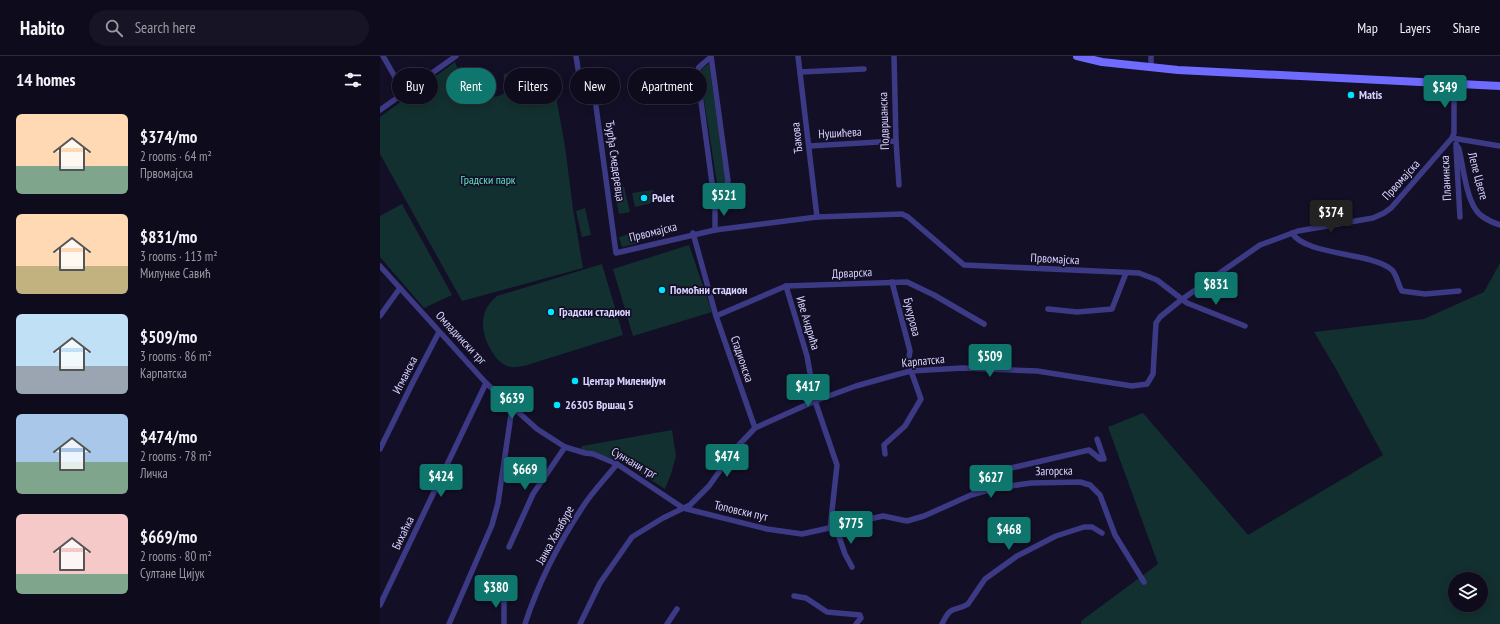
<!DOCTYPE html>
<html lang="en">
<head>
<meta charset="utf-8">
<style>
  :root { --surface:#0e0b1c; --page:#171425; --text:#f1f3f6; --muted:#9b9ba3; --line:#2e2b3b; --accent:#0f766e }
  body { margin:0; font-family:"PT Sans Narrow",sans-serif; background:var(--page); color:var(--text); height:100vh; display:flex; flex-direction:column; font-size:15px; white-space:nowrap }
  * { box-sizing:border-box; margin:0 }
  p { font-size:13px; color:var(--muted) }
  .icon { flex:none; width:22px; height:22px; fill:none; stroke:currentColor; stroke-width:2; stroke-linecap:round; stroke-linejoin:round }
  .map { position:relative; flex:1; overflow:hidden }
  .drawer { display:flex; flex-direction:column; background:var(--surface); width:380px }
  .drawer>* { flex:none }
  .hud { position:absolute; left:12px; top:12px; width:380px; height:36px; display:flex; gap:8px }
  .tools { position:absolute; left:1068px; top:516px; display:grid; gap:8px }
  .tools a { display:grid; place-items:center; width:40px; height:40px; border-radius:50%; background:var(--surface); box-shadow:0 2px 10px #0003,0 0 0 1px var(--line); font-size:20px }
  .price { position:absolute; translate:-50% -34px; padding:0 9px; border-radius:4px; background:var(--accent); color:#fff; font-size:13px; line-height:26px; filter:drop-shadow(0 1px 2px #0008) }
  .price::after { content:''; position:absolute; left:50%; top:24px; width:12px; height:9px; margin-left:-6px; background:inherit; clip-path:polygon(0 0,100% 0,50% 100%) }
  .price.selected { background:#222; color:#fff }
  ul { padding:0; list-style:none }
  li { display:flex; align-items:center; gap:12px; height:100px; padding:0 16px }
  li span { display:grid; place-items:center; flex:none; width:112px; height:80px; border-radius:6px; color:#555 }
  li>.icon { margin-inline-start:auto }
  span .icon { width:48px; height:48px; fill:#fffc; stroke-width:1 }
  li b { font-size:17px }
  h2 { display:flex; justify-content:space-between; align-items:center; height:48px; padding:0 16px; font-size:17px }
  .pill { padding:0 14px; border-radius:18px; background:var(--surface); box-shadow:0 2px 10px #0003,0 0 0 1px var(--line); font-size:14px; line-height:36px }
  .pill.selected { background:var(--accent); color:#fff }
  header { display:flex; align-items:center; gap:24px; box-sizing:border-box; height:56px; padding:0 20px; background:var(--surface); border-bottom:1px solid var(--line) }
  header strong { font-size:19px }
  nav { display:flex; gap:22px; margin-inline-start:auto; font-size:14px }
  .search { width:280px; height:36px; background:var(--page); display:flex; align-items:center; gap:10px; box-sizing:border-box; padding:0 14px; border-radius:22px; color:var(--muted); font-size:15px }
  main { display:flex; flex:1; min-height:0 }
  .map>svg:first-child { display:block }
  .green { fill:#12302f; fill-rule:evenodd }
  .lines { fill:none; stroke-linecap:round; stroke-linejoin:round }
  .street { stroke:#3d3a85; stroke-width:5.5 }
  .secondary { stroke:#6f6bff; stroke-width:8 }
  .poi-dot { fill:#00e5ff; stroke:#130f26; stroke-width:1.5 }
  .labels { text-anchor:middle; stroke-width:3.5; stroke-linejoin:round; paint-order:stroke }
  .poi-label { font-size:12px; font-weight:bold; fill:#d9d4ff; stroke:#130f26; text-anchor:start }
  .street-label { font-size:12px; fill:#d9d4ff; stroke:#130f26 }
  .park-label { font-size:12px; fill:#5fe0c0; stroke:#130f26 }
</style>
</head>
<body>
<header>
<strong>Habito</strong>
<div class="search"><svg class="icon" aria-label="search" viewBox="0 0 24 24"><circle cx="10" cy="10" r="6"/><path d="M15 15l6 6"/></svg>Search here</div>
<nav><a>Map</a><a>Layers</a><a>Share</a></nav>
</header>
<main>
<section class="drawer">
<h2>14 homes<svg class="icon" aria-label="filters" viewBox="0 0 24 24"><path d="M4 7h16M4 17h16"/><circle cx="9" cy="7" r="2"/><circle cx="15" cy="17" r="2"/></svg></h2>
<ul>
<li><span style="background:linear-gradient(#ffd9b3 65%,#7fa58c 0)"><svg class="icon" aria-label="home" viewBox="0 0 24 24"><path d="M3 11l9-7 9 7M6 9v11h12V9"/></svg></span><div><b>$374/mo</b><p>2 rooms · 64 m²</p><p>Првомајска</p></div></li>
<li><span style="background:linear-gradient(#ffd9b3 65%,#c2b280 0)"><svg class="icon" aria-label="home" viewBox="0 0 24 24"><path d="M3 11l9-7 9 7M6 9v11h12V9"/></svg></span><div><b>$831/mo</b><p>3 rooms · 113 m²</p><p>Милунке Савић</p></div></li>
<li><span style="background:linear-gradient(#bfe0f5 65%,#9aa5b1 0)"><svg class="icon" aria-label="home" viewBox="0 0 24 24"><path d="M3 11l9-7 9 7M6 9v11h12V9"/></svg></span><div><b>$509/mo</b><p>3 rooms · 86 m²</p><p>Карпатска</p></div></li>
<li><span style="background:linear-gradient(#a9c7e8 60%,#7fa58c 0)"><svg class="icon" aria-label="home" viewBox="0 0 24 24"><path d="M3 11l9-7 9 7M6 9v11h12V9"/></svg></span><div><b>$474/mo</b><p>2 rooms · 78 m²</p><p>Личка</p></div></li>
<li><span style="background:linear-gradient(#f6c9c9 75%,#7fa58c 0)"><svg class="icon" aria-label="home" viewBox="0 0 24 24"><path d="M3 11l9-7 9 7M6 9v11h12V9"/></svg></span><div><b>$669/mo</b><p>2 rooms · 80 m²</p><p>Султане Цијук</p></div></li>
</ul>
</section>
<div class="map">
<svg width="1120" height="568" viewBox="0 0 1120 568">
  <rect width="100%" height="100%" fill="#130f26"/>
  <g class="green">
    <path d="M 75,6 L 85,33 L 90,39 C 100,40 116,44 124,37 L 124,18 L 171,13 L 185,90 L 193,153 L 203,212 L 82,245 L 0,98 L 0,61 Z"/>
    <path d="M 329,8 L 346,127 L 345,133 L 339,140 L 320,18 L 322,12 Z"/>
    <path d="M 244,131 L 250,156 L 239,158 L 234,133 Z"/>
    <path d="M 273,134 L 276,146 L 255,151 L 252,137 Z"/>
    <path d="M 22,148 L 72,239 L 44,252 L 0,201 L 0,160 Z"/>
    <path d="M 205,152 L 211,179 L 202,181 L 196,155 Z"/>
    <path d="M 256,176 L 259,187 L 242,191 L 239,181 Z"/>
    <path d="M 309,189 L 332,256 L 253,280 L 233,213 Z"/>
    <path d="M 1120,207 L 1120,568 L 701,568 L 701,565 L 778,508 L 728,371 L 763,357 L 868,479 L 1003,399 L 956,313 L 934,276 L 1044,263 L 1104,236 ZM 1075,523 L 1101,523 L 1101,549 L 1075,549 Z"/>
    <path d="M 222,208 L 243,279 L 144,310 C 140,310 136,312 132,311 C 123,310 117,304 113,297 C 100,278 98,255 117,240 Z"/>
    <path d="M 292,374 L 296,400 L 291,418 L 285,433 L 241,405 L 201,393 L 202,390 Z"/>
  </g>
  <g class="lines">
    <g class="street">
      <path d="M 3,0 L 24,37"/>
      <path d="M 196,0 L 199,19 L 213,28 L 236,197 L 335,174 L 437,161 L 522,158 L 528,161 L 584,209 L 759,217 L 777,224 L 807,247 L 865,270"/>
      <path d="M 331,0 L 348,125 L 344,139 L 335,149"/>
      <path d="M 418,0 L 437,161"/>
      <path d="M 514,0 L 516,85 L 519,129"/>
      <path d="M 331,1 L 319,11 L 317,16 L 335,149 L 335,174"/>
      <path d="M 771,12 L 771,0"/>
      <path d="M 420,16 L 484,13"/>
      <path d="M 0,54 L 76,0"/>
      <path d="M 1072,82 L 1120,90"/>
      <path d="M 1076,88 L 1079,93 C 1083,110 1086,140 1096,154 C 1101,162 1112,166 1120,169"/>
      <path d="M 429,90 L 516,85"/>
      <path d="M 1076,91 L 1080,161"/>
      <path d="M 313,177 L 336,260 L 375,372"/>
      <path d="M 912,177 C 926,200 993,196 1012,214 C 1017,219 1018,229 1022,235 L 1045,238 L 1079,235"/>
      <path d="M 0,210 L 106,327 L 157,373 L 185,391 L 205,397 L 213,398 L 237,408 L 303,452 L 387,473 L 422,478 L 503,460 L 527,465 L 544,460 L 591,439 L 616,432 L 651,427 L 700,426 L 710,429 L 720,439 L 735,479 L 764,526"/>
      <path d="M 512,226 L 530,295 L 529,301"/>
      <path d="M 406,230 L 427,300 L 435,345 L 457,409 L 450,473"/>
      <path d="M 668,253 L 697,256 L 732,253 L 746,217"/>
      <path d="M 0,260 L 20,232"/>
      <path d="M 336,260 L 406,230 L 527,226 L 554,239 L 604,268"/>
      <path d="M 0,393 L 32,328 L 59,276"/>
      <path d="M 505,398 L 504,389 L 525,370 L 541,343 L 531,315"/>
      <path d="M 594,436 L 631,412 L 709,394 L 720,403 L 724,403 L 717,383"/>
      <path d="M 456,472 L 465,498 L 472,511"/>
      <path d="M 129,491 L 153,438 L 185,391"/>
      <path d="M 414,540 L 426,542 L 447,556 L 480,559 L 481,562 L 476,568"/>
      <path d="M 0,549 L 106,327"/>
      <path d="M 69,568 L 112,469 L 118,447 L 132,352"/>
      <path d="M 124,568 L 124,537"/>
      <path d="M 145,568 C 158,528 179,487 202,452 C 212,436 226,422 237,408"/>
      <path d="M 200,568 L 220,527 L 252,481 L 283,462 L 310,449 L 329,430 L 356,392 L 375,372 L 435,345 L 476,330 L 519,318 L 531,315 L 582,312 L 657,315 L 752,330 L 767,328 L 773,318 L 776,267 L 780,261 L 801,244 L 880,189 L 918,175 L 993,162 L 1004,157 L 1011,152 L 1072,82 L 1074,77 L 1074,27"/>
      <path d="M 287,568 L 297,553"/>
      <path d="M 562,568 C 572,547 574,557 588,548 L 605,523 L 637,500 L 676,480 L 704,471 L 712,471 L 722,477"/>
    </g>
    <path class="secondary" d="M 697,0 L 722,6 L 798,14 L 1120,30"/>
  </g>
  <g class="poi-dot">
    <circle cx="971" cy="39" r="4"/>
    <circle cx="264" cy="142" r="4"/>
    <circle cx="282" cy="234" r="4"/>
    <circle cx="171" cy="256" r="4"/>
    <circle cx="195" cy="325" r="4"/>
    <circle cx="177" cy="349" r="4"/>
  </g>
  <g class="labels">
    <g class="poi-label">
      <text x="979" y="43">Matis</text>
      <text x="272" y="146">Polet</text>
      <text x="290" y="238">Помоћни стадион</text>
      <text x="179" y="260">Градски стадион</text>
      <text x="203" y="329">Центар Миленијум</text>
      <text x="185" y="353">26305 Вршац 5</text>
    </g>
    <g class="street-label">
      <text transform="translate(504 65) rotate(-92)" y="4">Подвршанска</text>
      <text transform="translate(460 77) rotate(-3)" y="4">Нушићева</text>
      <text transform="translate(417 82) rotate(-96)" y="4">Ђакова</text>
      <text transform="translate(235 105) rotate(82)" y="4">Ђурђа Смедеревца</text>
      <text transform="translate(1098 120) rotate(75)" y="4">Лепе Цвете</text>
      <text transform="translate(1066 122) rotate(-93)" y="4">Планинска</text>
      <text transform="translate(1021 124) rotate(-48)" y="4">Првомајска</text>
      <text transform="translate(273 176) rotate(-14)" y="4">Првомајска</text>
      <text transform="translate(675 203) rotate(3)" y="4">Првомајска</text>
      <text transform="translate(472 217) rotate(-3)" y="4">Дрварска</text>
      <text transform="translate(532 261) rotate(76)" y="4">Букурова</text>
      <text transform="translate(428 267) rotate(73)" y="4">Иве Андрића</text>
      <text transform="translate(81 282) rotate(47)" y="4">Омладински трг</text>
      <text transform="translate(362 303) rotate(71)" y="4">Стадионска</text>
      <text transform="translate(543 305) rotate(-6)" y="4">Карпатска</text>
      <text transform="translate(25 319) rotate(-63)" y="4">Игманска</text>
      <text transform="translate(254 407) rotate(30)" y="4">Сунчани трг</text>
      <text transform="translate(674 415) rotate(-1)" y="4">Загорска</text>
      <text transform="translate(361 455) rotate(13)" y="4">Топовски пут</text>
      <text transform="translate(23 477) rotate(-64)" y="4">Бихаћка</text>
      <text transform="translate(175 479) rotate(-61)" y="4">Јанка Халабуре</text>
    </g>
    <g class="park-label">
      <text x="108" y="128">Градски парк</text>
    </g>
  </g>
</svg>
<div class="tools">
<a><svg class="icon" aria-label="layers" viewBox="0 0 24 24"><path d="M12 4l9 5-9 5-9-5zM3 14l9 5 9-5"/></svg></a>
</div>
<b class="price" style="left:1065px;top:53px">$549</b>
<b class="price" style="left:344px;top:161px">$521</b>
<b class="price selected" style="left:951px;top:178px">$374</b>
<b class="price" style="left:836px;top:250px">$831</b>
<b class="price" style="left:610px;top:322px">$509</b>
<b class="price" style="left:428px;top:352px">$417</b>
<b class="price" style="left:132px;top:364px">$639</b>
<b class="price" style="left:347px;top:422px">$474</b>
<b class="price" style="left:145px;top:435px">$669</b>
<b class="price" style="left:61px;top:442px">$424</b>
<b class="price" style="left:611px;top:443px">$627</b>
<b class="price" style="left:471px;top:489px">$775</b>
<b class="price" style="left:629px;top:495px">$468</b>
<b class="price" style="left:116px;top:553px">$380</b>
<div class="hud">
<a class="pill">Buy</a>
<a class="pill selected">Rent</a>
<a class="pill">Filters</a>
<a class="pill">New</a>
<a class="pill">Apartment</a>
</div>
</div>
</main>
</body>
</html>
